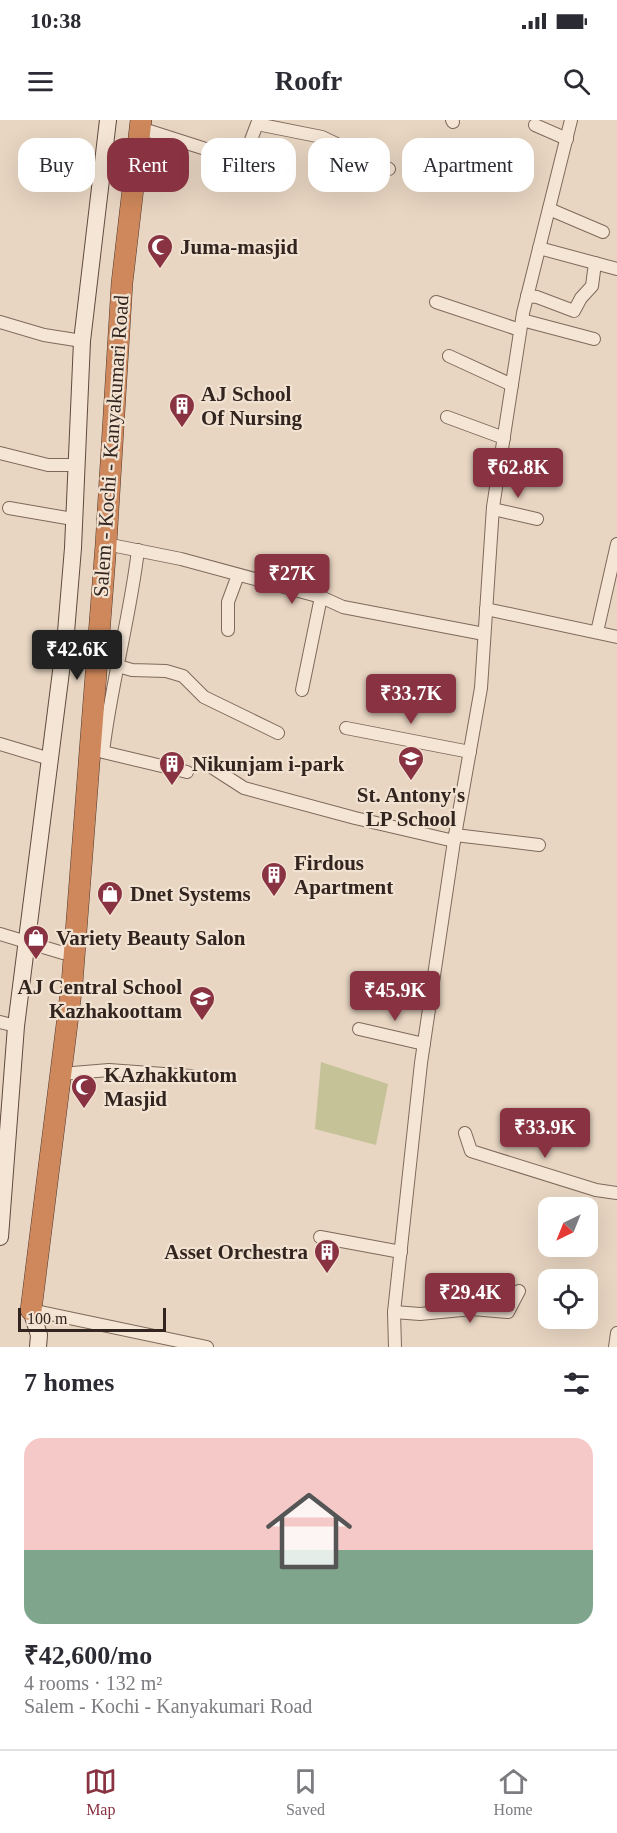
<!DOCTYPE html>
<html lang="en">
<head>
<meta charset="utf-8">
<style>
  :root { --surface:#fff; --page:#f7f7f7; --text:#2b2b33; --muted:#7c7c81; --line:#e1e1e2; --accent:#893242 }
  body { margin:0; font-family:Georgia,serif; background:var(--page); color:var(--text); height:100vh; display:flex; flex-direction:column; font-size:22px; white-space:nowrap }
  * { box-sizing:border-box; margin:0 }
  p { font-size:20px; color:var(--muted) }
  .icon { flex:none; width:33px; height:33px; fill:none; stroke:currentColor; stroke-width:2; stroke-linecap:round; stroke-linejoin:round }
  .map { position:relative; height:1227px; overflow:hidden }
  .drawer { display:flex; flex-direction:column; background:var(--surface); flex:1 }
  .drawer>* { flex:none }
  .top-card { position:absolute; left:18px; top:18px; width:582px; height:54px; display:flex; gap:12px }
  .needle { width:39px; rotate:223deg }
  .tools { position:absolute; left:538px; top:1077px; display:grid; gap:12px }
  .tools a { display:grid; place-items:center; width:60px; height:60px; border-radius:12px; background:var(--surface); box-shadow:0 6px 24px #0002; font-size:30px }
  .scale { position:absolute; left:18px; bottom:15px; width:148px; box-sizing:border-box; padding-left:6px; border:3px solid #32241e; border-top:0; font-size:16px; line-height:21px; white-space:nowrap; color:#32241e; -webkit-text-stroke:4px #f1e2d1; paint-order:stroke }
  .price { position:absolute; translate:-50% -51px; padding:0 14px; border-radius:6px; background:var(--accent); color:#fff; font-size:20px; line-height:39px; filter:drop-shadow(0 2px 3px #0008) }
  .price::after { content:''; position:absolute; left:50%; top:36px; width:18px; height:14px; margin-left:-9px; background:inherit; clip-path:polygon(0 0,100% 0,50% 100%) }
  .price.active { background:#222; color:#fff }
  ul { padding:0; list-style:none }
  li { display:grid; align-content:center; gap:12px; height:318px; padding:0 24px }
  li span { display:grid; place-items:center; height:186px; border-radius:18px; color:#555 }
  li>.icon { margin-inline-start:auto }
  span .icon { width:108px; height:108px; fill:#fffc; stroke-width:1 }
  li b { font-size:26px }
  h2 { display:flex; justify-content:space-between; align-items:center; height:72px; padding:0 24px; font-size:26px }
  .tag { padding:0 21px; border-radius:18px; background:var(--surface); box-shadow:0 6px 24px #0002; font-size:21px; line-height:54px }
  .tag.active { background:var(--accent); color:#fff }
  .status { display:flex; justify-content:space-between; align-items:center; height:42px; padding:0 30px; background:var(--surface); direction:ltr }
  .status svg { height:16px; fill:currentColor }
  header { display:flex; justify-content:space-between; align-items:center; height:78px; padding:0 24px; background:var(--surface); font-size:27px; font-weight:600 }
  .menu { display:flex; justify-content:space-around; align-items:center; height:84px; border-top:2px solid var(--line); background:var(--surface); font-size:16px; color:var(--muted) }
  .menu a { display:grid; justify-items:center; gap:3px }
  .menu .active { color:var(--accent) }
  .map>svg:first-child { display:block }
  .green { fill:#c5c298 }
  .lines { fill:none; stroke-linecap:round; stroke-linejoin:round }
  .street-casing { stroke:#80695b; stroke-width:14 }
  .secondary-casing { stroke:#624a3f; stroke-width:18 }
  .highway-casing { stroke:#4e382f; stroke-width:22 }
  .street { stroke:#f4e5d4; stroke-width:12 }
  .secondary { stroke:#f4e5d4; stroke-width:16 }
  .highway { stroke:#cf885b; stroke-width:21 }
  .labels { text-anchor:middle; stroke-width:4.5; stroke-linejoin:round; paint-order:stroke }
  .poi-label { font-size:21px; font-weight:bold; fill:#32241e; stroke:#f1e2d1; text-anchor:start }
  .street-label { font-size:21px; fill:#32241e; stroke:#f1e2d1 }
</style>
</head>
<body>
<div class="status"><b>10:38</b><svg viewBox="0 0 49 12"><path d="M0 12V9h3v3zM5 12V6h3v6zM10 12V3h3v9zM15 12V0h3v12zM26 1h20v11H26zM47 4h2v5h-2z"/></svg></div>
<header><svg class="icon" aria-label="menu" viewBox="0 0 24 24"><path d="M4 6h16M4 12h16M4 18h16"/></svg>Roofr<svg class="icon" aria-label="search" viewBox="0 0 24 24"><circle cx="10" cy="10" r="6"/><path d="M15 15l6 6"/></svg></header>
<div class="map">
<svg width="617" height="1227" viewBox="0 0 617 1227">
  <rect width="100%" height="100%" fill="#e8d6c2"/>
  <path class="green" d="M 321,942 L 388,964 L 376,1025 L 315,1009 Z"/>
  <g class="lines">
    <defs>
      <g id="street">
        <path d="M 452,0 L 453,2"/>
        <path d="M 535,5 L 567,19"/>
        <path d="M 140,8 L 243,41 L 257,4 L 322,17 L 389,49"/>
        <path d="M 549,89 L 603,112"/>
        <path d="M 539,128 L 617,149"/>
        <path d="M 527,176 L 537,177 L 574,191 L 581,178 L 592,166 L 595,143"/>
        <path d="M 436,182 L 520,210"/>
        <path d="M 522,200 L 594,219"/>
        <path d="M 0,202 L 44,215 L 82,221"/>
        <path d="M 449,236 L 512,265"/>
        <path d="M 447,297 L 504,318"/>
        <path d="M 0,333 L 48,345 L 76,345"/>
        <path d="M 9,388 L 73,399"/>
        <path d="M 493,389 L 537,399"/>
        <path d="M 106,424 L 181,439 L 321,477 L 343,487 L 484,514"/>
        <path d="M 138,430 C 130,498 111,564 103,632 L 187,652"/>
        <path d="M 486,489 L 617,517"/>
        <path d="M 228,510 L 228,482 L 238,455"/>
        <path d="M 597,512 L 617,424"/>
        <path d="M 118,546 L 132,550 L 166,551 L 183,556 L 204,577 L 278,613"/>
        <path d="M 302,570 L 321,477"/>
        <path d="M 346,608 L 470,632"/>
        <path d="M 0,624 L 50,639"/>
        <path d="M 213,648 L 244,668 L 355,698 L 454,721"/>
        <path d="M 455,715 L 539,725"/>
        <path d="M 0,814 L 63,833"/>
        <path d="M 0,902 L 16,906"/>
        <path d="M 359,909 L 424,924"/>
        <path d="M 61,954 L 109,950 L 191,956"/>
        <path d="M 465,1013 L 471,1031 L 596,1070 L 617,1073"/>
        <path d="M 320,1117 L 401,1132"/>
        <path d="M 31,1190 L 207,1227"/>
        <path d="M 394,1192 L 420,1194 L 472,1189 L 508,1192 L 519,1171"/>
        <path d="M 395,1227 L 394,1192 L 421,943 L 454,721 L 481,568 L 493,387 L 523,193 L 571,0"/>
        <path d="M 615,1227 L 617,1213"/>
      </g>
      <g id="secondary">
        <path d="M 0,1117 L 16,906 L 66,512 L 73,428 L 82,221 L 108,0"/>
        <path d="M 31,1190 L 39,1215 L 38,1227"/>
      </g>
      <path id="highway" d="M 31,1190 L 72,864 L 106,424 L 122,163 L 141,0"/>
    </defs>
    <use href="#street" class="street-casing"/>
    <use href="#secondary" class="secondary-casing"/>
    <use href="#highway" class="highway-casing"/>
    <use href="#street" class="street"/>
    <use href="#secondary" class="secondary"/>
    <use href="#highway" class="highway"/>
  </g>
  <defs>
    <symbol id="mosque-pin" viewBox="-11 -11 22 30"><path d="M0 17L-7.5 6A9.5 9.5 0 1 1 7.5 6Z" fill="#893242" stroke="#f1e2d1"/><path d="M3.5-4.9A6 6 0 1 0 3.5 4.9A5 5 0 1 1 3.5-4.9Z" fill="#fff"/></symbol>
    <symbol id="building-pin" viewBox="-11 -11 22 30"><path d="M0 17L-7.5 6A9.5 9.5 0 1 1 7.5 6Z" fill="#893242" stroke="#f1e2d1"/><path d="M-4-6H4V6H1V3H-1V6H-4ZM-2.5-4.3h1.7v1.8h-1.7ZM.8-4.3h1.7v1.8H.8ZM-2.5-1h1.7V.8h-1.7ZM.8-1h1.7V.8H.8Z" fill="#fff"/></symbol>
    <symbol id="school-pin" viewBox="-11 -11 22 30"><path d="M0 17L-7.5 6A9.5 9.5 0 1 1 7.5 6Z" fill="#893242" stroke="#f1e2d1"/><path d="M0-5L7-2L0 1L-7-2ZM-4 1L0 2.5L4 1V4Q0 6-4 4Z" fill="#fff"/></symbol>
    <symbol id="shop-pin" viewBox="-11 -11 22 30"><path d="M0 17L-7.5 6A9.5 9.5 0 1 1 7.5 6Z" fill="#893242" stroke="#f1e2d1"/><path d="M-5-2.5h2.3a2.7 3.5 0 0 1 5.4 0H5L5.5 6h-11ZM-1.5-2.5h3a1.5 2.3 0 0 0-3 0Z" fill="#fff"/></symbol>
  </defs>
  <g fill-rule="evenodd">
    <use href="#mosque-pin" x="145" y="112" width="30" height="40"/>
    <use href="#building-pin" x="167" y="271" width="30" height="40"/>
    <use href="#school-pin" x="396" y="624" width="30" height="40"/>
    <use href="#building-pin" x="157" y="629" width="30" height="40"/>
    <use href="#building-pin" x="259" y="740" width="30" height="40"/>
    <use href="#shop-pin" x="95" y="759" width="30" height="40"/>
    <use href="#shop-pin" x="21" y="803" width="30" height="40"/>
    <use href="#school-pin" x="187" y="864" width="30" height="40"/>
    <use href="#mosque-pin" x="69" y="952" width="30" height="40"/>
    <use href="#building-pin" x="312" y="1117" width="30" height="40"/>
  </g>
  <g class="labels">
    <g class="poi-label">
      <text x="180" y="134">Juma-masjid</text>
      <text x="201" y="281">AJ School<tspan x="201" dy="24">Of Nursing</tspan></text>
      <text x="192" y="651">Nikunjam i-park</text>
      <text x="411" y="682" text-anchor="middle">St. Antony's<tspan x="411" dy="24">LP School</tspan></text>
      <text x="294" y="750">Firdous<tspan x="294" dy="24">Apartment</tspan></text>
      <text x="130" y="781">Dnet Systems</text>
      <text x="56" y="825">Variety Beauty Salon</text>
      <text x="182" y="874" text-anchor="end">AJ Central School<tspan x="182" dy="24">Kazhakoottam</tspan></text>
      <text x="104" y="962">KAzhakkutom<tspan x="104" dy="24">Masjid</tspan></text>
      <text x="308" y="1139" text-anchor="end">Asset Orchestra</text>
    </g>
    <g class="street-label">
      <text transform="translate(111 326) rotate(-86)" y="7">Salem - Kochi - Kanyakumari Road</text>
    </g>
  </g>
</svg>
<div class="tools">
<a><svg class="needle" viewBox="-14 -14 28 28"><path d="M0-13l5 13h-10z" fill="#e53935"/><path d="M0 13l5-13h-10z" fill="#7c7c81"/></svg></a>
<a><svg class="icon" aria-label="locate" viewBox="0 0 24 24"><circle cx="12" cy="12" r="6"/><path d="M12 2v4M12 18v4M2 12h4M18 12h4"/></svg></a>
</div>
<div class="scale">100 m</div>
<b class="price" style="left:518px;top:379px">₹62.8K</b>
<b class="price" style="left:292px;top:485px">₹27K</b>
<b class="price active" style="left:77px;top:561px">₹42.6K</b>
<b class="price" style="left:411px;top:605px">₹33.7K</b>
<b class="price" style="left:395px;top:902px">₹45.9K</b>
<b class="price" style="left:545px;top:1039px">₹33.9K</b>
<b class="price" style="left:470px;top:1204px">₹29.4K</b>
<div class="top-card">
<a class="tag">Buy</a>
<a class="tag active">Rent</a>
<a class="tag">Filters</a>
<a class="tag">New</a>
<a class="tag">Apartment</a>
</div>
</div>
<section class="drawer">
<h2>7 homes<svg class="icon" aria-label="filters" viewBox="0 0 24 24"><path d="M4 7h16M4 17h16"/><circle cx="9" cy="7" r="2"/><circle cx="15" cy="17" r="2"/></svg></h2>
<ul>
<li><span style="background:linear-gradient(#f6c9c9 60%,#7fa58c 0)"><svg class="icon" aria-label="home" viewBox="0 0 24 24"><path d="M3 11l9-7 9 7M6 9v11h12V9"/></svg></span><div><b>₹42,600/mo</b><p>4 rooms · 132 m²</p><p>Salem - Kochi - Kanyakumari Road</p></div></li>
</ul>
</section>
<nav class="menu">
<a class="active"><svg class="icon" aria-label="map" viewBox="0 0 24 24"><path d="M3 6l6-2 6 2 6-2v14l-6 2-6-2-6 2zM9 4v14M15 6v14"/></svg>Map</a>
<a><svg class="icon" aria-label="saved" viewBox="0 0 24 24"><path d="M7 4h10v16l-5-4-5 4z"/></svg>Saved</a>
<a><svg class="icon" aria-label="home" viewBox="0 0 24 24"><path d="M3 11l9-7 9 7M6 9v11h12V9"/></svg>Home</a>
</nav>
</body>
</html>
